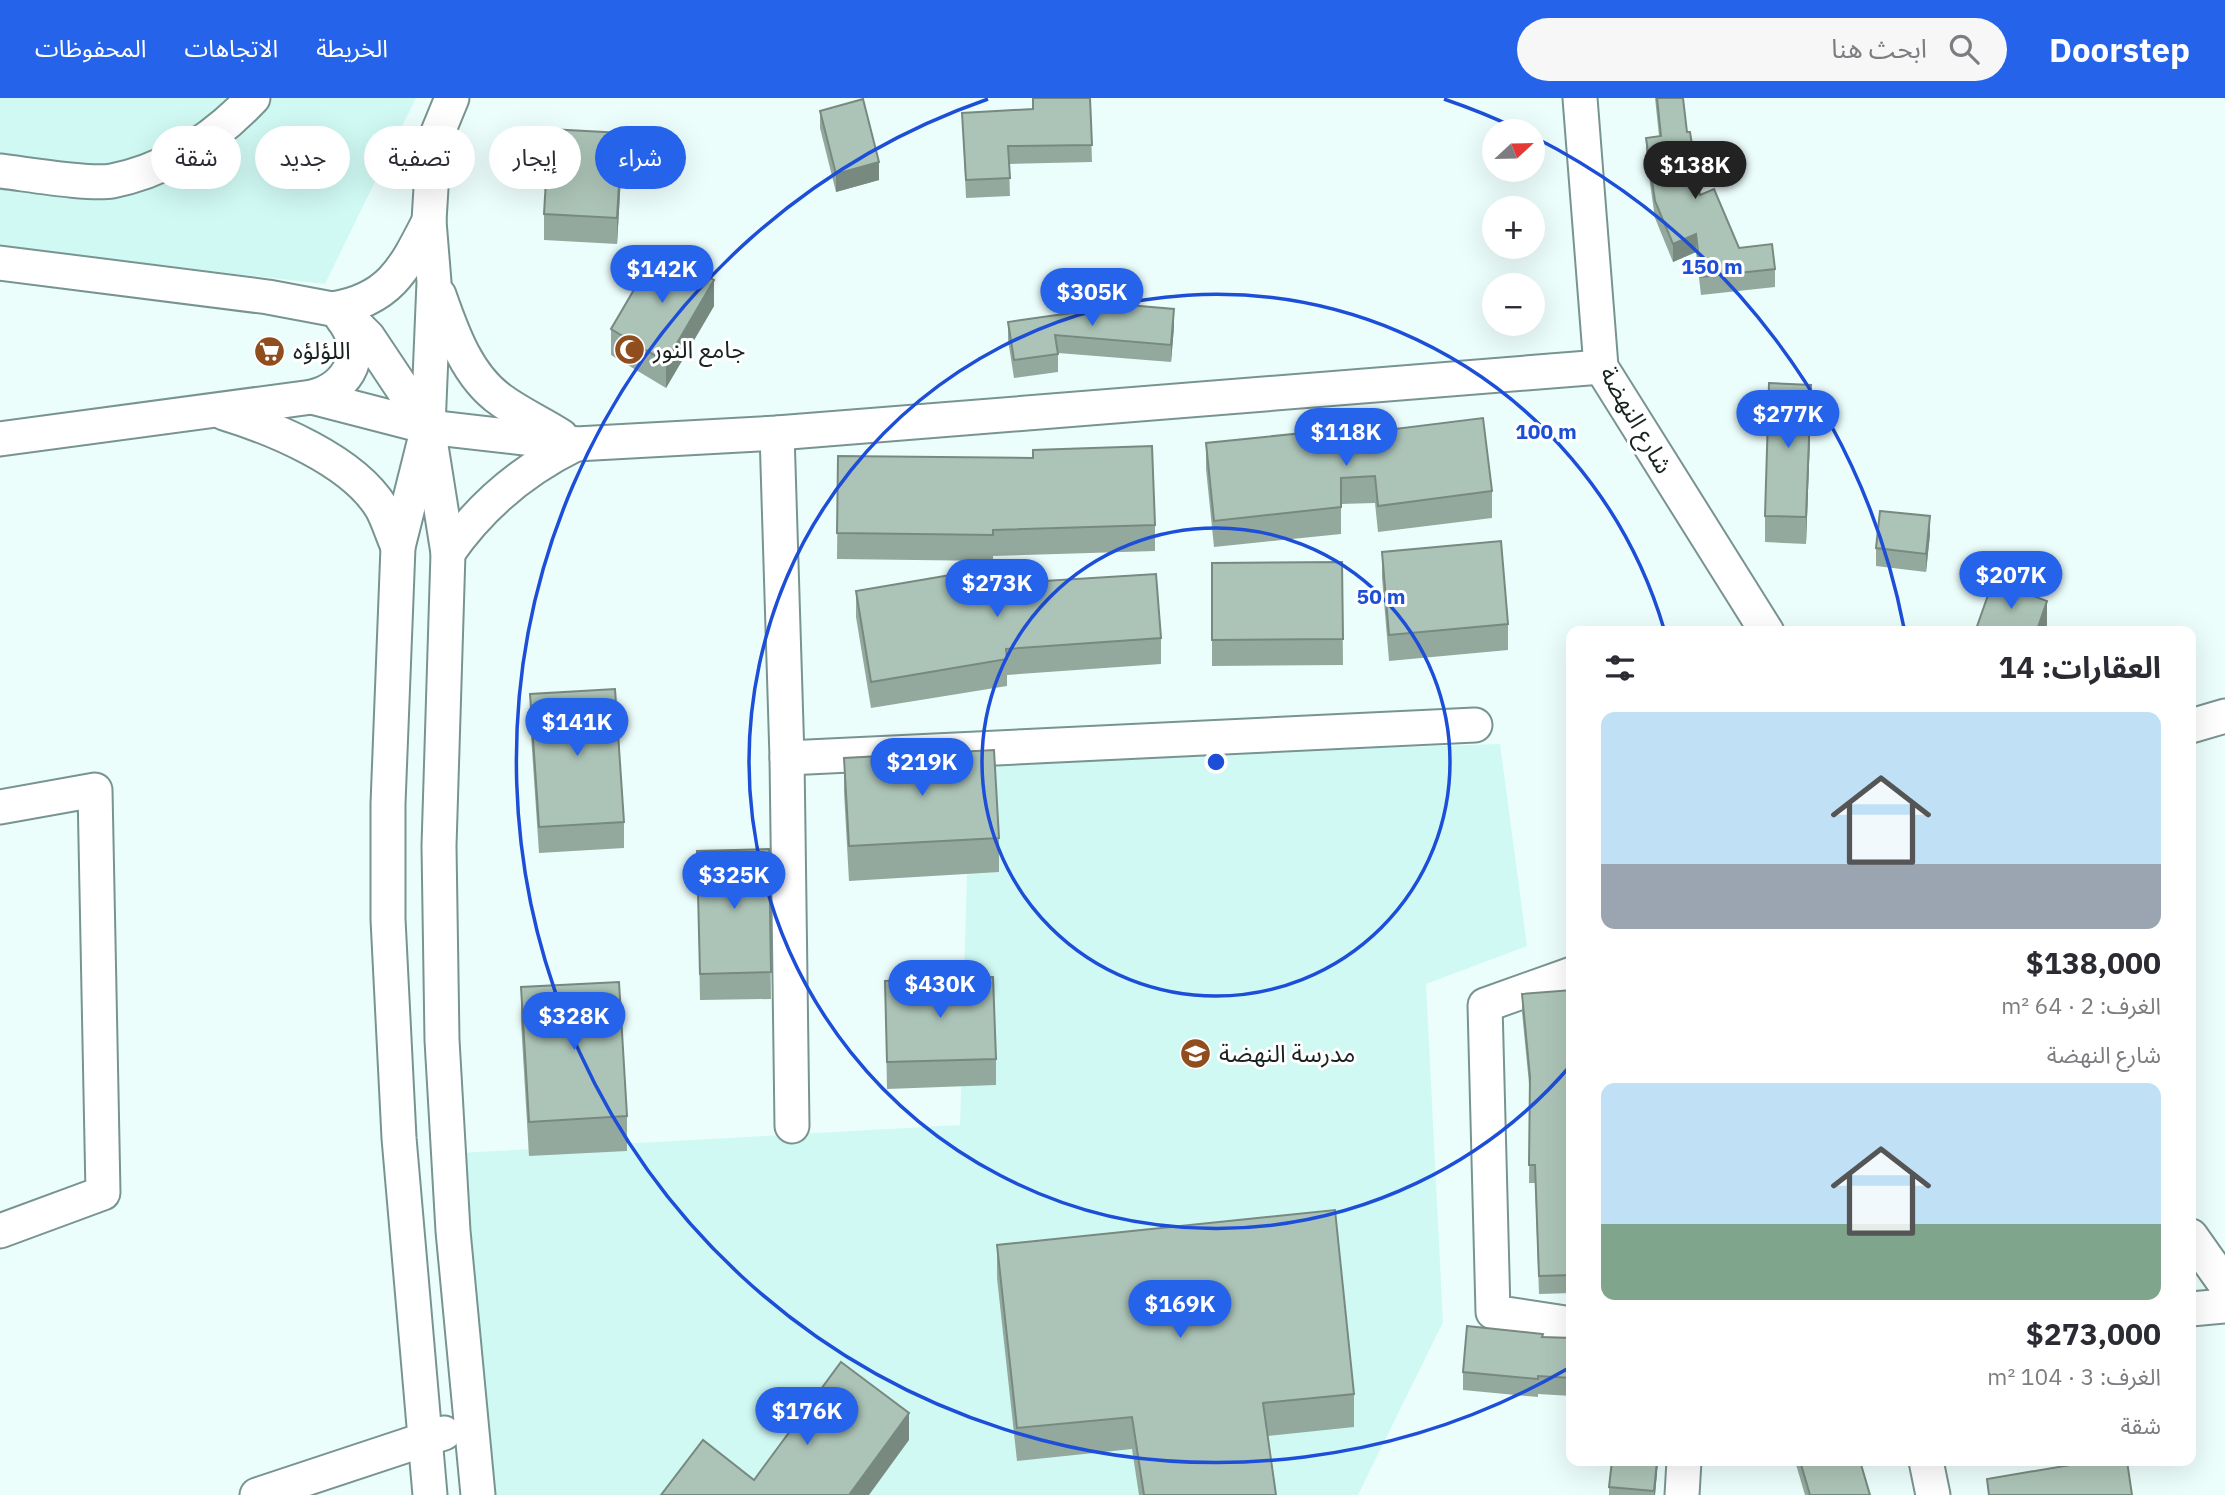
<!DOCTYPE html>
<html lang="ar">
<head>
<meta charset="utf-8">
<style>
  :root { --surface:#fff; --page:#f7f7f7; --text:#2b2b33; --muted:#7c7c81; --accent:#2563eb }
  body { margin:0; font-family:"IBM Plex Sans","Noto Sans Arabic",sans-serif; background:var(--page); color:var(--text); direction:rtl; height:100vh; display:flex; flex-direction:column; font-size:26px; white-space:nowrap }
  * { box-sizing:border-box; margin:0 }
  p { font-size:23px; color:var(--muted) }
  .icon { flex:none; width:38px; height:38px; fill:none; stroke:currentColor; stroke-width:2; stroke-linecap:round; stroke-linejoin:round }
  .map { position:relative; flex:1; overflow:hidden; direction:ltr }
  .drawer { position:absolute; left:1566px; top:528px; width:630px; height:840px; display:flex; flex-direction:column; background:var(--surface); border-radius:14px; box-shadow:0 7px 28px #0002; direction:rtl }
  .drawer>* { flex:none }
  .banner { position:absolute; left:21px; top:28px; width:665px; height:63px; direction:rtl; display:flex; gap:14px }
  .needle { width:46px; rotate:68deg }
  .controls { position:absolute; left:1482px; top:21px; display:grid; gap:14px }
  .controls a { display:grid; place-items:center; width:63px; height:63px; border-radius:50%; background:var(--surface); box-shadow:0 7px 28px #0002; font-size:35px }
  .price { position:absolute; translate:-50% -60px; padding:0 16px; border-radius:24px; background:var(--accent); color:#fff; font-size:23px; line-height:46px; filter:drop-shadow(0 2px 4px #0008) }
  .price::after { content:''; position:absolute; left:50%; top:42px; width:21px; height:16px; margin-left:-10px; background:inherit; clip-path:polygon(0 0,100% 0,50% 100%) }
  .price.selected { background:#222; color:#fff }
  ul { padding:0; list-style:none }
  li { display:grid; align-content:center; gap:14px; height:371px; padding:0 35px }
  li span { display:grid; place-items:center; height:217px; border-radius:14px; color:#555 }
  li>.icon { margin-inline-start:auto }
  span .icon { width:126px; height:126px; fill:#fffc; stroke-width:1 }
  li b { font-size:30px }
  h2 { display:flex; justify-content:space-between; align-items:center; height:84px; padding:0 35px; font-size:30px }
  .chip { padding:0 24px; border-radius:32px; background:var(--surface); box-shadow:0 7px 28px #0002; font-size:24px; line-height:63px }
  .chip.selected { background:var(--accent); color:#fff }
  header { display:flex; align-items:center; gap:42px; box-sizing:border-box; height:98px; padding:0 35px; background:var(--accent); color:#fff }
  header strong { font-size:33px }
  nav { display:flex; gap:38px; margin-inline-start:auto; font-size:24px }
  .search { width:490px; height:63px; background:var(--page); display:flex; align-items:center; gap:18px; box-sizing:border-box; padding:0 24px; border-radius:38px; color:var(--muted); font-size:26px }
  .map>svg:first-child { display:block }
  .built { fill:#d0f9f4 }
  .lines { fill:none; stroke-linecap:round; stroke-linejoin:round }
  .minor-casing { stroke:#789491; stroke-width:37 }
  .minor { stroke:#fff; stroke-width:33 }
  .wall { fill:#94a99d }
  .shaded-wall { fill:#788980 }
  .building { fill:#acc4b7; stroke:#788980; stroke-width:2 }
  .ring { fill:none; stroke:#1d4ed8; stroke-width:3.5 }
  .labels { text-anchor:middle; stroke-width:6; stroke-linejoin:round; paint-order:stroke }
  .poi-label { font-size:24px; fill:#172221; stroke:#fff; text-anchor:start }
  .street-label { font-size:24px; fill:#172221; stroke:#fff }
  .centre { fill:#1d4ed8; stroke:#fff; stroke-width:3.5 }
  .ring-label { font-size:21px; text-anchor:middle; font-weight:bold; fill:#1d4ed8; stroke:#fff; stroke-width:6; stroke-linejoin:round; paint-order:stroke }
</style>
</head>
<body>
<header>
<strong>Doorstep</strong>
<div class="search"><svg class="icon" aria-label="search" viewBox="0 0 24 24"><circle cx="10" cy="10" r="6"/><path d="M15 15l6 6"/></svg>ابحث هنا</div>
<nav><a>الخريطة</a><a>الاتجاهات</a><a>المحفوظات</a></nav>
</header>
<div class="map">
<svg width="2225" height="1397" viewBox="0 0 2225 1397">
  <rect width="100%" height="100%" fill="#ecfefc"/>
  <g class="built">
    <path d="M 0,0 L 416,0 L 325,186 L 0,149 Z"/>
    <path d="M 1500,646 L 1527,848 L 1426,886 L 1443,1224 L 1358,1397 L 490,1397 L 459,1055 L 960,1027 L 970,664 Z"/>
  </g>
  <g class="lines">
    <defs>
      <g id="minor">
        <path d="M 1580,0 L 1601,269 L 1767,534"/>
        <path d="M 0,73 C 26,76 90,87 112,83 C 167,72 215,40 253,0"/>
        <path d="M 0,165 L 268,199 L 332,211 L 346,217 L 368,239 L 428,329 L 448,455 L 439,748 L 442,942 L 453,1133 L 478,1397"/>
        <path d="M 439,197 C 452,234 467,278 501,302 C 520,316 541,325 561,338"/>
        <path d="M 332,211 C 390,202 405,170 429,123"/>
        <path d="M 312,299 C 350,290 368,252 342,220"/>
        <path d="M 224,315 C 273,330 352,362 381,409 C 388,421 392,436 398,449"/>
        <path d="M 777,335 L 787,660"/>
        <path d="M 0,341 L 312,299 L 428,329 L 576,346 L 777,335 L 1601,269"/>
        <path d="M 448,455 C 481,407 523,372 576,346"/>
        <path d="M 2191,628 L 2225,618"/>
        <path d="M 0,709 L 95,692 L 103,1095 L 0,1133"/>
        <path d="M 1572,876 L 1485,907 L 1493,1214 L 1572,1226"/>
        <path d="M 792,1028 L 787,660 L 1475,627"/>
        <path d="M 2191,1138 L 2225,1186"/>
        <path d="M 2191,1211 L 2225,1208"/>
        <path d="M 1926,1363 L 1933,1397"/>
        <path d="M 257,1397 L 444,1335"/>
        <path d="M 430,1397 L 399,1040 L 388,821 L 388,706 L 398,449 L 428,329 L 434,184 L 429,123 L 431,90 L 436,39 L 452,0"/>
        <path d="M 1682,1397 L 1684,1363"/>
      </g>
    </defs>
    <use href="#minor" class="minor-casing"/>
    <use href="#minor" class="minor"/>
  </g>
  <g class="wall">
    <path d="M 1090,0 L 1092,64 L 1009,66 L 1010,98 L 966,100 L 962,15 L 1033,11 Z"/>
    <path d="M 1655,0 L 1683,0 L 1687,34 L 1700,97 L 1739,150 L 1775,171 L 1775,189 L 1701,197 L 1696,154 L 1673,164 L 1655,120 L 1646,58 L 1646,40 L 1659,38 Z"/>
    <path d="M 820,13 L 879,82 L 836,94 L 820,30 Z"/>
    <path d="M 622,61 L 617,146 L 544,142 L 544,116 Z"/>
    <path d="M 714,208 L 666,290 L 611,257 L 611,231 Z"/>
    <path d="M 1092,212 L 1174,229 L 1171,264 L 1058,255 L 1058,274 L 1014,280 L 1008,242 L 1008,224 Z"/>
    <path d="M 1811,313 L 1806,446 L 1765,444 L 1765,418 Z"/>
    <path d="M 1323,340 L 1492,393 L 1492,420 L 1378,434 L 1375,405 L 1341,406 L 1341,436 L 1214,449 L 1206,371 L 1206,345 Z"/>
    <path d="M 838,358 L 1155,427 L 1155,453 L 993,458 L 993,463 L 837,461 Z"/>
    <path d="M 1930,436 L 1926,474 L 1876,468 L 1876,450 Z"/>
    <path d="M 1382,454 L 1508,526 L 1508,552 L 1389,563 L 1382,480 Z"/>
    <path d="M 1342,464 L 1343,567 L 1212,568 L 1212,465 Z"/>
    <path d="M 995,486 L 1161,540 L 1161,566 L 1007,577 L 1007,588 L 871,610 L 856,519 L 856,493 Z"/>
    <path d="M 530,596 L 624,724 L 624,750 L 539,755 L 530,622 Z"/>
    <path d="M 844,660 L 999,740 L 999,774 L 849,783 L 844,694 Z"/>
    <path d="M 769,751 L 771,901 L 700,902 L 697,753 Z"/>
    <path d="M 885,883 L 996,961 L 996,987 L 887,991 Z"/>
    <path d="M 521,889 L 627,1018 L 627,1053 L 529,1058 L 521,924 Z"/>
    <path d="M 1572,892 L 1572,1195 L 1539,1196 L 1535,1085 L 1529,1085 L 1530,996 L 1522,914 L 1522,896 Z"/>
    <path d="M 997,1147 L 1354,1296 L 1354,1329 L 1268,1338 L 1276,1397 L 1139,1397 L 1132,1351 L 1017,1363 L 997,1180 Z"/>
    <path d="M 1543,1239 L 1572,1240 L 1572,1298 L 1538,1296 L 1538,1299 L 1463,1292 L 1463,1274 Z"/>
    <path d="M 1658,1363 L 1655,1397 L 1609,1397 L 1609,1389 Z"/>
    <path d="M 1795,1363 L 1860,1363 L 1870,1397 L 1805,1397 Z"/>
  </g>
  <g class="shaded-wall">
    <path d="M 622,35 L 622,61 L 617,146 L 617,120 Z"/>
    <path d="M 879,64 L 879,82 L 836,94 L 836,76 Z"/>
    <path d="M 1696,136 L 1696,154 L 1673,164 L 1673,146 Z"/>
    <path d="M 714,182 L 714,208 L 666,290 L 666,264 Z"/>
    <path d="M 1174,211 L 1174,229 L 1171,264 L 1171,247 Z"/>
    <path d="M 1811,287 L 1811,313 L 1806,446 L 1806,419 Z"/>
    <path d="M 1930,418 L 1930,436 L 1926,474 L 1926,456 Z"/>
    <path d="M 2047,503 L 2047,527 L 2045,534 L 2037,532 Z"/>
    <path d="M 909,1315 L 909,1342 L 869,1397 L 849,1397 Z"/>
    <path d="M 1657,1363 L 1658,1363 L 1655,1397 L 1654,1397 Z"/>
  </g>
  <g class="building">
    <path d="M 1033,0 L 1090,0 L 1092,47 L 1008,48 L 1010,80 L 966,82 L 962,15 L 1033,11 Z"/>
    <path d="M 1657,0 L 1683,0 L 1687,34 L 1690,34 L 1700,97 L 1714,91 L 1739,150 L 1772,146 L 1775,171 L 1701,179 L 1696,136 L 1673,146 L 1655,103 L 1646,40 L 1661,38 Z"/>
    <path d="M 863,1 L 879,64 L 836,76 L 820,13 Z"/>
    <path d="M 549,31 L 622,35 L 617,120 L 544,116 Z"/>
    <path d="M 659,149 L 714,182 L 666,264 L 611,231 Z"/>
    <path d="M 1093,204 L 1174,211 L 1171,247 L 1055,237 L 1058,256 L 1014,262 L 1008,224 L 1092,212 Z"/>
    <path d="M 1769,285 L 1811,287 L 1806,419 L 1765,418 Z"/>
    <path d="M 1483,320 L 1492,393 L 1378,408 L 1375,378 L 1341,380 L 1341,409 L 1214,423 L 1206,345 L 1322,333 L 1323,340 Z"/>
    <path d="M 1152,348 L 1155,427 L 993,432 L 993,437 L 837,435 L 838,358 L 1033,360 L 1033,352 Z"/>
    <path d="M 1880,413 L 1930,418 L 1926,456 L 1876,450 Z"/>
    <path d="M 1501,443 L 1508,526 L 1389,537 L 1382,454 Z"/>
    <path d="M 1342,464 L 1343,541 L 1212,542 L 1212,465 Z"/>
    <path d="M 992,470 L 995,486 L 1156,476 L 1161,540 L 1006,551 L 1007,561 L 871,584 L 856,493 Z"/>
    <path d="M 1993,483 L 2047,503 L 2037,532 L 2043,534 L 1975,534 Z"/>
    <path d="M 615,591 L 624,724 L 539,729 L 530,596 Z"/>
    <path d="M 994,652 L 999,740 L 849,748 L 844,660 Z"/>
    <path d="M 769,751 L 771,874 L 700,876 L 697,753 Z"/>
    <path d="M 993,879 L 996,961 L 887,964 L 885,883 Z"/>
    <path d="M 619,884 L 627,1018 L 529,1024 L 521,889 Z"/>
    <path d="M 1572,892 L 1572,1177 L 1539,1178 L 1535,1067 L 1529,1067 L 1530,979 L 1522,896 Z"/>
    <path d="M 1335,1112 L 1354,1296 L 1263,1305 L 1276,1397 L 1144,1397 L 1132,1319 L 1017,1330 L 997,1147 Z"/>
    <path d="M 1467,1228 L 1543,1236 L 1542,1239 L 1572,1240 L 1572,1280 L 1538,1278 L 1538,1281 L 1463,1274 Z"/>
    <path d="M 841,1264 L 909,1315 L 849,1397 L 661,1397 L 703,1342 L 754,1382 Z"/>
    <path d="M 1612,1363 L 1657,1363 L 1654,1393 L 1609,1389 Z"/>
    <path d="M 1800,1363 L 1860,1363 L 1870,1397 L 1810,1397 Z"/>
    <path d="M 2094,1363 L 2127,1363 L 2132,1397 L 1989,1397 L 1987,1381 Z"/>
  </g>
  <g class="ring">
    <circle cx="1216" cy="664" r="234"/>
    <path d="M1571 967A467 467 0 1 1 1664 531"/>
    <path d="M1567 1271A701 701 0 1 1 988 1M1444 1A701 701 0 0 1 1518 31M1534 39A701 701 0 0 1 1904 530"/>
  </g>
  <defs>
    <symbol id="mosque-disc" viewBox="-11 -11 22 22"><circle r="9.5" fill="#904d1d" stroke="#fff"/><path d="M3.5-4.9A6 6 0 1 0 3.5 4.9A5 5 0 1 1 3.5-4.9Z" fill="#fff"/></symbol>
    <symbol id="supermarket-disc" viewBox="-11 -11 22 22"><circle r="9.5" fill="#904d1d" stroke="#fff"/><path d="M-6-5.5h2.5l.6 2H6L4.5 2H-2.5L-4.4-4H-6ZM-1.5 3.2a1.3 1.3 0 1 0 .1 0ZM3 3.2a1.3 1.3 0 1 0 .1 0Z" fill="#fff"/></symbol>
    <symbol id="school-disc" viewBox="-11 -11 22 22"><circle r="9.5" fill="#904d1d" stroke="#fff"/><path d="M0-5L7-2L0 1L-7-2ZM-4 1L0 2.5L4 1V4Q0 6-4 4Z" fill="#fff"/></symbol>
  </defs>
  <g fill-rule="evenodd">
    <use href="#mosque-disc" x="612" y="234" width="35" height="35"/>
    <use href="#supermarket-disc" x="252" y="236" width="35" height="35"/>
    <use href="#school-disc" x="1178" y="938" width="35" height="35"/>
  </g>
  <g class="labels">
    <g class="poi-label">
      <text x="653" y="260">جامع النور</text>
      <text x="293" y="261">اللؤلؤه</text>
      <text x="1219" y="964">مدرسة النهضة</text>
    </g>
    <g class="street-label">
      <text transform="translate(1636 322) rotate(60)" y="8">شارع النهضة</text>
    </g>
  </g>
  <circle cx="1216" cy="664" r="10" class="centre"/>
  <g class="ring-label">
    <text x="1712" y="176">150 m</text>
    <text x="1546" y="341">100 m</text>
    <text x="1381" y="506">50 m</text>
  </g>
</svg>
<div class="controls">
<a><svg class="needle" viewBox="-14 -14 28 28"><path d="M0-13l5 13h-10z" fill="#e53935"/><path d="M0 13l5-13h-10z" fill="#7c7c81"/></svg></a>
<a>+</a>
<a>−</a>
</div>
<b class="price selected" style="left:1695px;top:103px">$138K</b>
<b class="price" style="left:662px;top:207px">$142K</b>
<b class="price" style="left:1092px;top:230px">$305K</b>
<b class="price" style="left:1788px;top:352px">$277K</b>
<b class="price" style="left:1346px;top:370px">$118K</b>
<b class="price" style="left:2011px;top:513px">$207K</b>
<b class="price" style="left:997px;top:521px">$273K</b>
<b class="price" style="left:577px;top:660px">$141K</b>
<b class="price" style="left:922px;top:700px">$219K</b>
<b class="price" style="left:734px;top:813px">$325K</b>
<b class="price" style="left:940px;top:922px">$430K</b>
<b class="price" style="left:574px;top:954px">$328K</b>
<b class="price" style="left:1180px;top:1242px">$169K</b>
<b class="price" style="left:807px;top:1349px">$176K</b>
<div class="banner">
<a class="chip selected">شراء</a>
<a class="chip">إيجار</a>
<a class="chip">تصفية</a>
<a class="chip">جديد</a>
<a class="chip">شقة</a>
</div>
<section class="drawer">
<h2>العقارات: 14<svg class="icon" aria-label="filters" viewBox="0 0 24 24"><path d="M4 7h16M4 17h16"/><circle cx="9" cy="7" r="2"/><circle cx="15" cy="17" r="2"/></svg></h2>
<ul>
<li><span style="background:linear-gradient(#bfe0f5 70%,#9aa5b1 0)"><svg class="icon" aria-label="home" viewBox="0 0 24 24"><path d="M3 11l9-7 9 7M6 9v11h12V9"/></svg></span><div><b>$138,000</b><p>الغرف: 2 · 64 m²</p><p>شارع النهضة</p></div></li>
<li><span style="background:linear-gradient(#bfe0f5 65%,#7fa58c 0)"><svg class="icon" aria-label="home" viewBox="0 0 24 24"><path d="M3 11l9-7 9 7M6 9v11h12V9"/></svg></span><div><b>$273,000</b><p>الغرف: 3 · 104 m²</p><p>شقة</p></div></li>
</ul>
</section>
</div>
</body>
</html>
